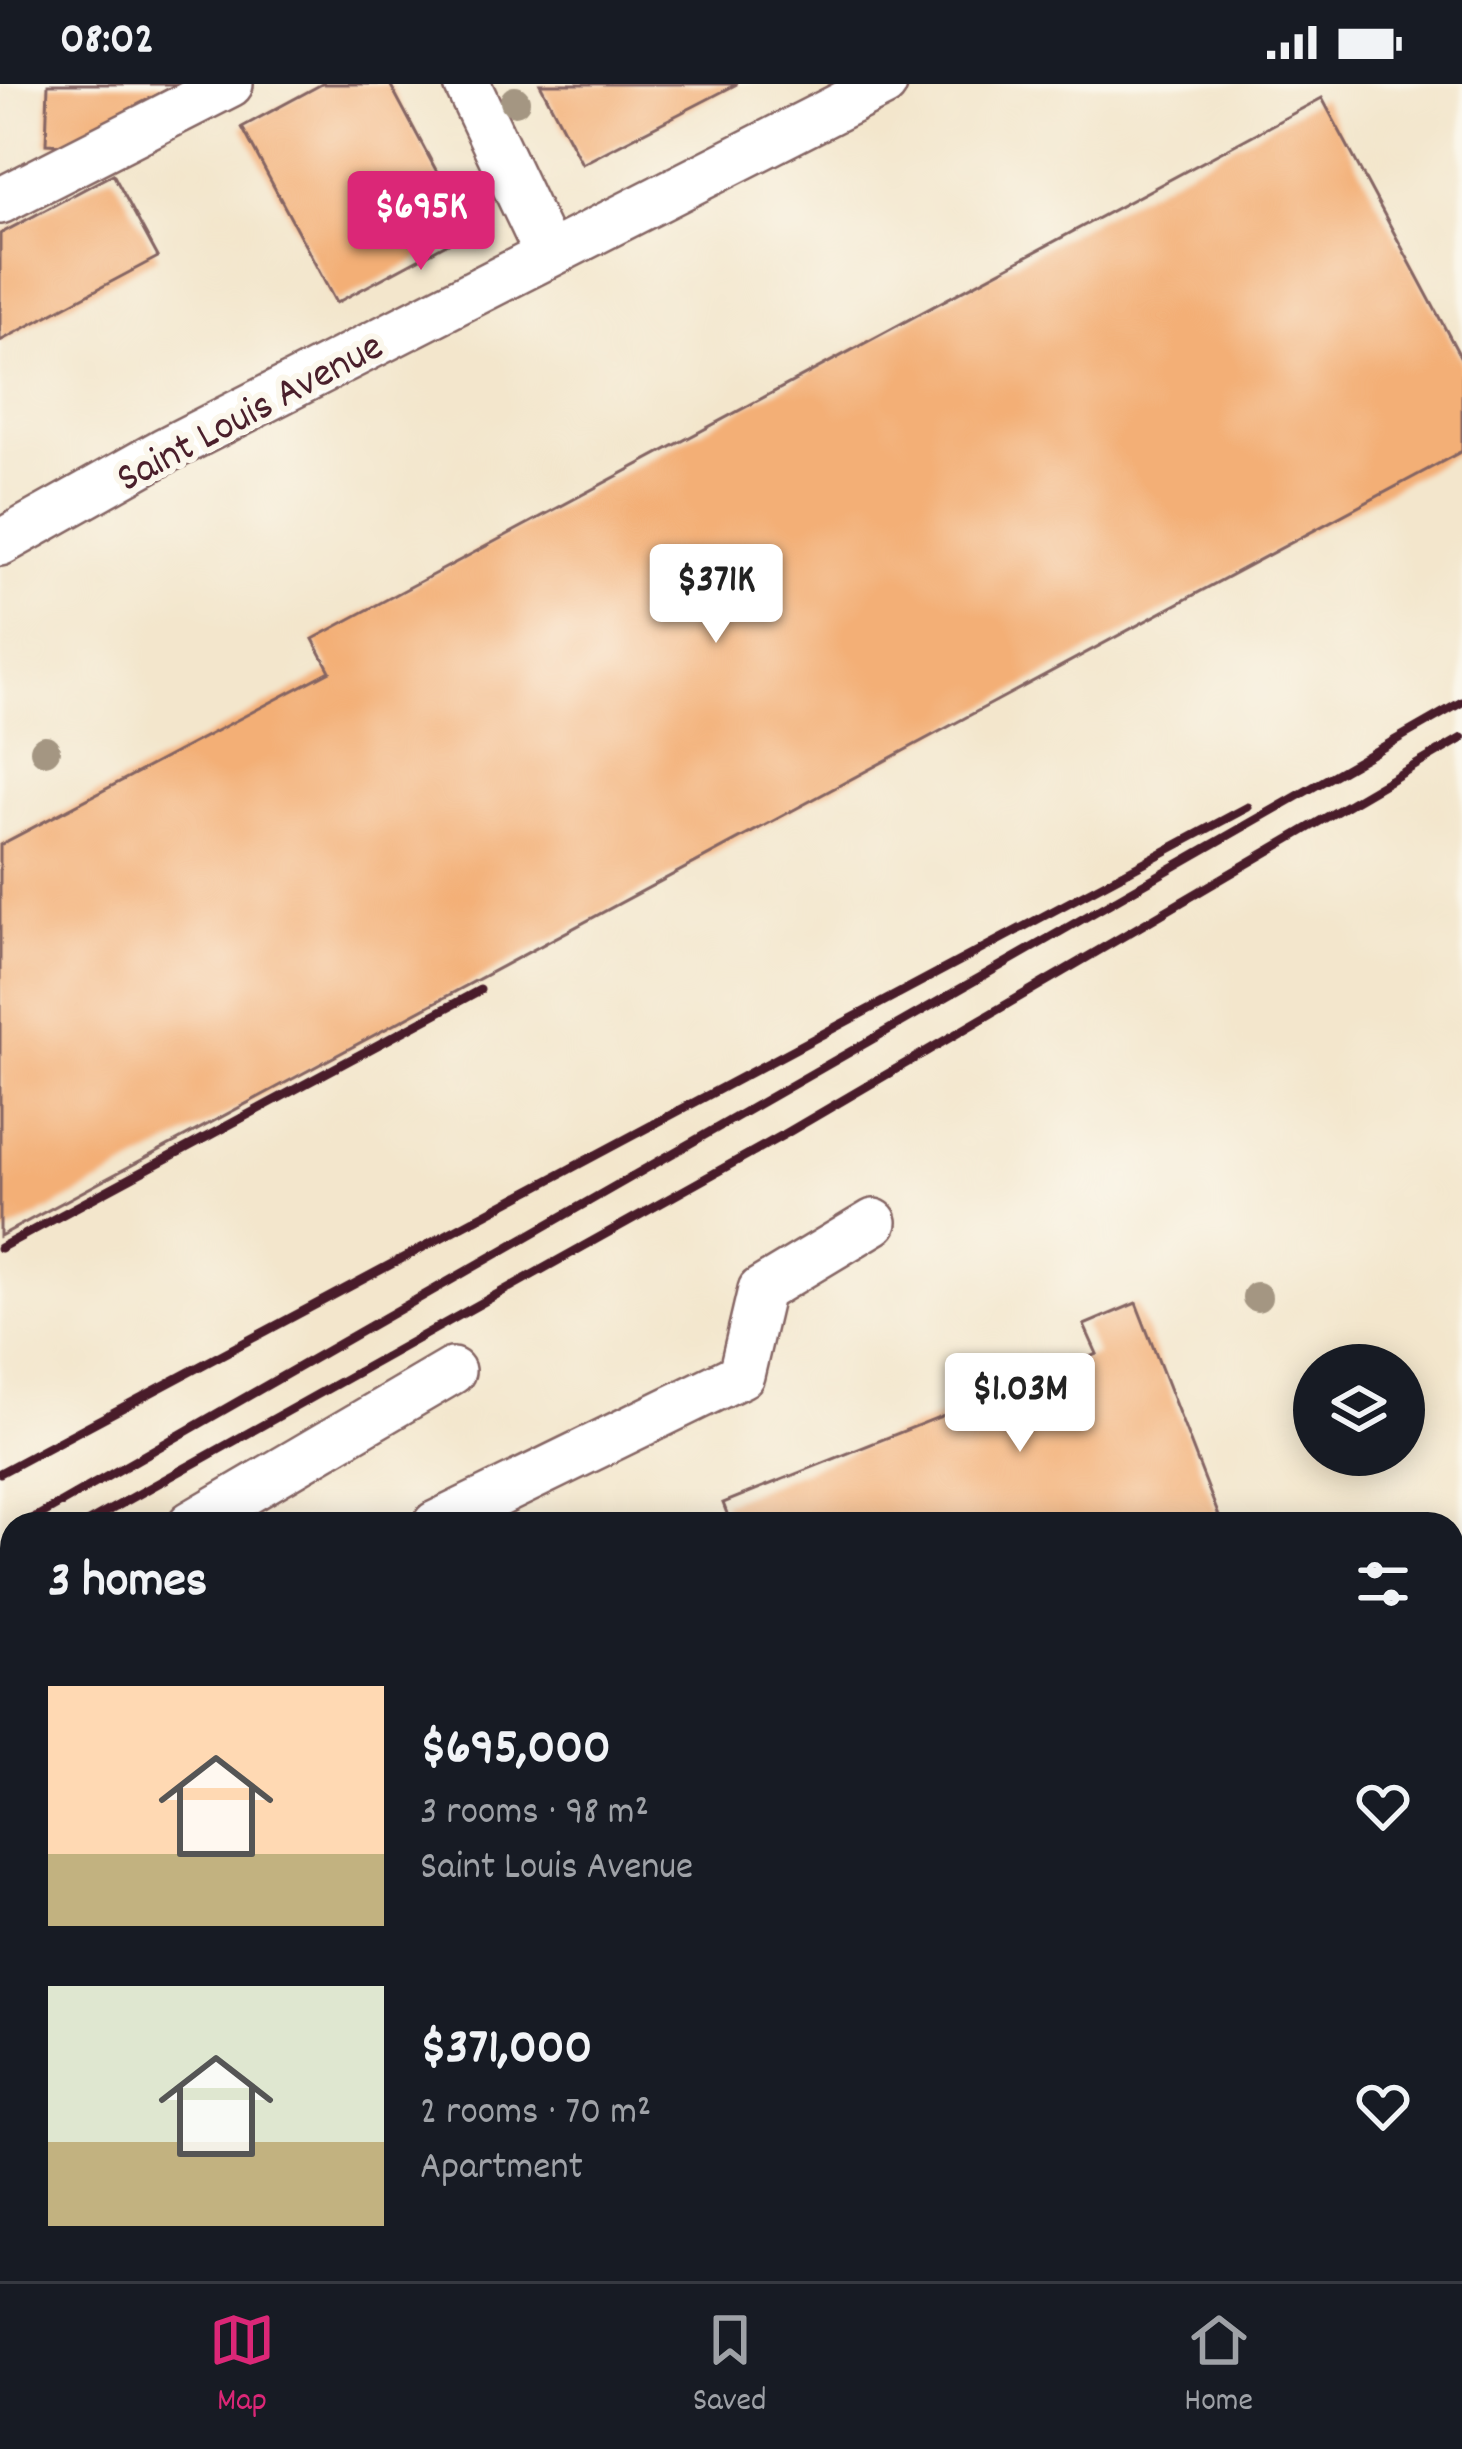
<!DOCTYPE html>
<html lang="en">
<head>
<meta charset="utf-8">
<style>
  :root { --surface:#171b24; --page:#242831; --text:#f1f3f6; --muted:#9ea1a6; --line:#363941; --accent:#db2777 }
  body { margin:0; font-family:Dekko,sans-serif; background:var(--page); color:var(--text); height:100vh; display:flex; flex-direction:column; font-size:45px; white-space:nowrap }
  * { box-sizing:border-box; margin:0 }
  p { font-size:39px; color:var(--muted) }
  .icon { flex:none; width:66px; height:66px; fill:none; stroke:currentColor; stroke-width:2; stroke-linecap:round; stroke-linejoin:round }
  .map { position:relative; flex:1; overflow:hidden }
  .side { position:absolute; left:0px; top:1428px; width:1464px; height:771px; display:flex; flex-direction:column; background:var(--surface); border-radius:36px 36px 0 0; box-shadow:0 6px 30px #0003 }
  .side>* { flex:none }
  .fabs { position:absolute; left:1293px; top:1260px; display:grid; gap:24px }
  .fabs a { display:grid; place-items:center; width:132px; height:132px; border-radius:50%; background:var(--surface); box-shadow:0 6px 30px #0003; font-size:60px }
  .price { position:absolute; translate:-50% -102px; padding:0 27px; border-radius:12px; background:#fff; color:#222; font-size:39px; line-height:78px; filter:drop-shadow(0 3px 6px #0008) }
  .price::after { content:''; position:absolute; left:50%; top:72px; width:36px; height:27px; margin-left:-18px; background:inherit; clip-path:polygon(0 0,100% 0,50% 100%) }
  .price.on { background:var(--accent); color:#fff }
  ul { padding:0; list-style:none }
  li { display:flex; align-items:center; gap:36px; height:300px; padding:0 48px }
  li span { display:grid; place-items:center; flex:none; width:336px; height:240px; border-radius:0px; color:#555 }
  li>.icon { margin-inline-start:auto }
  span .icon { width:144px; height:144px; fill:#fffc; stroke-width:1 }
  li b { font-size:51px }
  h2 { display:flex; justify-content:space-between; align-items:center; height:144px; padding:0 48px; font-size:51px }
  .status { display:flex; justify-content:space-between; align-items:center; height:84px; padding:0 60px; background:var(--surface); direction:ltr }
  .status svg { height:33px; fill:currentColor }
  .tabs { display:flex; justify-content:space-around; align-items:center; height:168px; border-top:3px solid var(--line); background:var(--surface); font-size:33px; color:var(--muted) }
  .tabs a { display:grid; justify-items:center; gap:6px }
  .tabs .on { color:var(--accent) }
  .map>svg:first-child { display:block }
  .building { fill:#f3af76 }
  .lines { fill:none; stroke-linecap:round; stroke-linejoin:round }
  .minor-casing { stroke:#856563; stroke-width:50 }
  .major-casing { stroke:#856563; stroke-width:62 }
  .minor { stroke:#fff; stroke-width:45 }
  .major { stroke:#fff; stroke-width:57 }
  .rail { stroke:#4a1f2b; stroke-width:9 }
  .tree { fill:#a49682 }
  .labels { text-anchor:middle; stroke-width:12; stroke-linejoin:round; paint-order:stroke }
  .street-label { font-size:42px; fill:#4a1f2b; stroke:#fbf7ec }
</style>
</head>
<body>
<div class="status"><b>08:02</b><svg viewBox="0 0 49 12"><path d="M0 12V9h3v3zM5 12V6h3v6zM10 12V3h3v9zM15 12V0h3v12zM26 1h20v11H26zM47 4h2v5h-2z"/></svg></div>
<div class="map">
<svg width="1462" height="2197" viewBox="0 0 1462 2197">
  <rect width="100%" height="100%" fill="#fbf7ec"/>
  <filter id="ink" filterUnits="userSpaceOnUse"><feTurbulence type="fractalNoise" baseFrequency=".00833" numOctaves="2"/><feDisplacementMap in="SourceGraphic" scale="24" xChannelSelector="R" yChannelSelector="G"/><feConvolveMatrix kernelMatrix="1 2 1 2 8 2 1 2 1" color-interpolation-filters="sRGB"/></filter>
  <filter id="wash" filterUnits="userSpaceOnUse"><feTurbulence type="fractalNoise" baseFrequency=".004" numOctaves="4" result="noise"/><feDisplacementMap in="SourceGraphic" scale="48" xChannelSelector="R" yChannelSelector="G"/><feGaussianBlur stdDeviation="2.7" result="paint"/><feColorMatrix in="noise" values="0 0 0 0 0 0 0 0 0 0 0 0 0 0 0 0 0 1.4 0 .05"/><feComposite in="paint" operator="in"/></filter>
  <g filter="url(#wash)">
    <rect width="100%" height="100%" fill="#f3e6cc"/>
    <g id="blocks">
      <g class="building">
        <path d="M 48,0 L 177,0 L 65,61 L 46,60 Z"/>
        <path d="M 322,0 L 390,0 L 469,148 L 336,219 L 242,43 Z"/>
        <path d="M 540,0 L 737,0 L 582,80 Z"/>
        <path d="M 1322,14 L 1462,276 L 1462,367 L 0,1152 L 0,761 L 330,587 L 313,555 Z"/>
        <path d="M 113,90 L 158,173 L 0,257 L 0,150 Z"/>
        <path d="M 1136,1219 L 1222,1440 L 731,1440 L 723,1419 L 1097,1270 L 1084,1241 Z"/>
        <path d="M 1462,1734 L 1462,1972 L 1452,1976 L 1452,1738 Z"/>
        <path d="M 552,2187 L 642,2187 L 644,2197 L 522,2197 Z"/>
        <path d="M 755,2187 L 799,2187 L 802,2197 L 758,2197 Z"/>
        <rect x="1232" y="2187" width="135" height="10"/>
      </g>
    </g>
  </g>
  <g filter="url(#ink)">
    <use href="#blocks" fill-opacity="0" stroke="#856563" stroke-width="3"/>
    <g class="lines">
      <defs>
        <g id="minor">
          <path d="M 467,0 L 547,169"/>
          <path d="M 0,117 L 230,0"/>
          <path d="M 0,459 L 164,367 L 884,0"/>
          <path d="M 191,1440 L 452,1287"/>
          <path d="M 436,1440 L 741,1291 L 761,1206 L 874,1138"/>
          <path d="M 0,1550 L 12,1543"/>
          <path d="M 1452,2016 L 1462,2012"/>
          <path d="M 671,2187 L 674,2197"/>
          <path d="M 1143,2187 L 1143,2197"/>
          <path d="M 423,2197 L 455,2187"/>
          <path d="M 1062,2197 L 1090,2187"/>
        </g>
        <g id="major">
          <path d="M 1452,1654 L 1462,1650"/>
          <path d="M 893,2187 L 896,2197"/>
          <path d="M 182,2197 L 206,2187"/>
          <path d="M 297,2197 L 297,2187"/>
        </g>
      </defs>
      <use href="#minor" class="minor-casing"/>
      <use href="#major" class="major-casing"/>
      <use href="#minor" class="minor"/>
      <use href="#major" class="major"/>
      <g class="rail">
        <path d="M 0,1164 L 480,906"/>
        <path d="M 0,1389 L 1248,723"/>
        <path d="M 24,1440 L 1462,618"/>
        <path d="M 85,1440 L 785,1050 L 1462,654"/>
        <path d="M 0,1486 L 12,1479"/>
        <path d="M 0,1714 L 12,1708"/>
        <path d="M 0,1747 L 12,1741"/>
        <path d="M 0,2075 L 12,2070"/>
      </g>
    </g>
    <g class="tree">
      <circle cx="515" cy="17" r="15"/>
      <circle cx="45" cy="666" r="15"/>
      <circle cx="1257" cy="1213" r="15"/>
    </g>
  </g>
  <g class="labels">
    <g class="street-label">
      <text transform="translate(248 325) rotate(-28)" y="15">Saint Louis Avenue</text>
    </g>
  </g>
</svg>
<div class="fabs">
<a><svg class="icon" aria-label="layers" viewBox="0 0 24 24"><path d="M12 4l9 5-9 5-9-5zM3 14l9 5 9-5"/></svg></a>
</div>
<b class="price on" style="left:421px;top:189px">$695K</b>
<b class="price" style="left:716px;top:562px">$371K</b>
<b class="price" style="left:1020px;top:1371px">$1.03M</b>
<section class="side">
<h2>3 homes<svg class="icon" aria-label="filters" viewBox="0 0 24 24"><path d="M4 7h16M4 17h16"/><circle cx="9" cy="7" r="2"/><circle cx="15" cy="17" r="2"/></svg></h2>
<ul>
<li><span style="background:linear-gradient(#ffd9b3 70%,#c2b280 0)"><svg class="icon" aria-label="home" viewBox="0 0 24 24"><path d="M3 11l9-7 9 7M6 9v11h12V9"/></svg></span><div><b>$695,000</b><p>3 rooms · 98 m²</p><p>Saint Louis Avenue</p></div><svg class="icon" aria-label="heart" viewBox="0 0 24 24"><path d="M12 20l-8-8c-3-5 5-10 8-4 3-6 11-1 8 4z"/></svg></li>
<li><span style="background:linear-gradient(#dfe7d0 65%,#c2b280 0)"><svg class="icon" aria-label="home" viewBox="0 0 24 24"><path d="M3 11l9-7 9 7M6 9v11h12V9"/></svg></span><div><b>$371,000</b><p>2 rooms · 70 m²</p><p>Apartment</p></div><svg class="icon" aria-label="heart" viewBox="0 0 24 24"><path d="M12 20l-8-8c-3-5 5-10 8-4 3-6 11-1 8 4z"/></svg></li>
</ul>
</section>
</div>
<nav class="tabs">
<a class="on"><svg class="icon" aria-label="map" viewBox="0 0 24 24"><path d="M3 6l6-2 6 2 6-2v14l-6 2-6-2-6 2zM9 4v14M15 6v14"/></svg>Map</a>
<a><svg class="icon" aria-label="saved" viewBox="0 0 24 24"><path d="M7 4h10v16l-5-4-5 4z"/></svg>Saved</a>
<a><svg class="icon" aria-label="home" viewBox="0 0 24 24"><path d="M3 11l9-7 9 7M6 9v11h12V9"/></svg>Home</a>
</nav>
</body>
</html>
